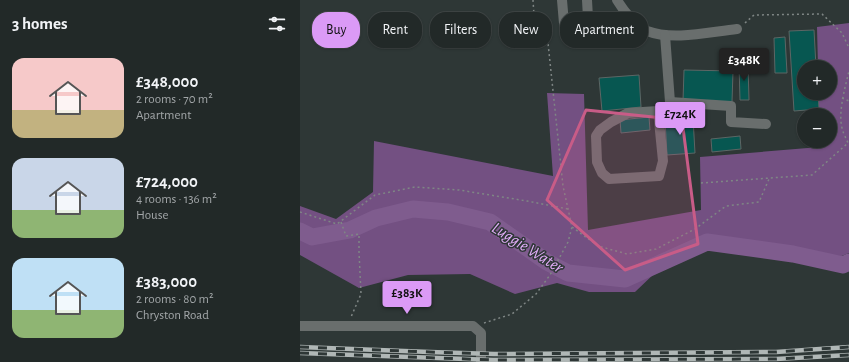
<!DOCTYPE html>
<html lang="en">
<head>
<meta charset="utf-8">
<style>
  :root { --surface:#222928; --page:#2a3130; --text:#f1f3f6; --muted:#a2a6a8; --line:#3f4545; --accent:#db9af6 }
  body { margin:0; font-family:"Alegreya Sans",sans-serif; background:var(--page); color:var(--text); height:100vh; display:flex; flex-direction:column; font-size:15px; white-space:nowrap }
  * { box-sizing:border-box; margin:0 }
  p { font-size:13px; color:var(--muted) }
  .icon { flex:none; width:22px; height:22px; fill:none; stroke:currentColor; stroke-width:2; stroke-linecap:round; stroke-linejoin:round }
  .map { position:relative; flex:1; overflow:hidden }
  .details { display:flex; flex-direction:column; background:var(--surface); width:300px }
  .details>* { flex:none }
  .hud { position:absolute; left:12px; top:12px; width:380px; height:36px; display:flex; gap:8px }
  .tools { position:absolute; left:497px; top:60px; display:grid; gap:8px }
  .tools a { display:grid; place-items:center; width:40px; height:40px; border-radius:50%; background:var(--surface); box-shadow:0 1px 3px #0004,0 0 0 1px var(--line); font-size:20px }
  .price { position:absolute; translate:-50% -34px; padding:0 9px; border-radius:4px; background:var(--accent); color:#111; font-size:13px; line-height:26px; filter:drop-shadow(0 1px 2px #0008) }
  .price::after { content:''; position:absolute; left:50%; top:24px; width:12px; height:9px; margin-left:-6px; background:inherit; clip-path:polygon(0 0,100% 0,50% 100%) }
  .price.active { background:#222; color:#fff }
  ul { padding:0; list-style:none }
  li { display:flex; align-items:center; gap:12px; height:100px; padding:0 12px }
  li span { display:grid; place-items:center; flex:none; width:112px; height:80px; border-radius:12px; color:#555 }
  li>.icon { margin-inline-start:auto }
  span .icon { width:48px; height:48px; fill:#fffc; stroke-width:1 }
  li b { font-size:17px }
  h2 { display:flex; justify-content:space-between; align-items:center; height:48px; padding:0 12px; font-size:17px }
  .tag { padding:0 14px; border-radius:16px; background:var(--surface); box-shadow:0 1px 3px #0004,0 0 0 1px var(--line); font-size:14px; line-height:36px }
  .tag.active { background:var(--accent); color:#111 }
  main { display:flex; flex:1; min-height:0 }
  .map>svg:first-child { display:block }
  .forest { fill:#735082 }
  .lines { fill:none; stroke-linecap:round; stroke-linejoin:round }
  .river { stroke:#7f5c8e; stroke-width:17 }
  .building { fill:#075751; stroke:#5c6665 }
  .path { stroke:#7f8685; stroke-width:1.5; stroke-dasharray:2 3; stroke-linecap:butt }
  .minor { stroke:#696e6d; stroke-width:10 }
  .rail-casing { stroke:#b0b7b6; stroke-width:4.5 }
  .rail { stroke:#2e3736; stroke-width:3; stroke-dasharray:9; stroke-linecap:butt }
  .marked { fill:#c85c87; fill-opacity:0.2; stroke:#c85c87; stroke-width:3; stroke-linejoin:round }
  .labels { text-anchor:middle; stroke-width:3; stroke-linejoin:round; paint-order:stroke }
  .water-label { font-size:17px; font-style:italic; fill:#e1acf7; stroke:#2e3736 }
</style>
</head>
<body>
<main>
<section class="details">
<h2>3 homes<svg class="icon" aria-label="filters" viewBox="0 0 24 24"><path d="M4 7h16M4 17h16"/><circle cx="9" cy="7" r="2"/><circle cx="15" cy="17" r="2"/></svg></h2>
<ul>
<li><span style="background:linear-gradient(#f6c9c9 65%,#c2b280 0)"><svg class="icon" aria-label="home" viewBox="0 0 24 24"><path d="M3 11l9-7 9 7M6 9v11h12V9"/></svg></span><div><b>£348,000</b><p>2 rooms · 70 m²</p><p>Apartment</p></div></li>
<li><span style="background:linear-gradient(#c9d6e8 65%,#8fb573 0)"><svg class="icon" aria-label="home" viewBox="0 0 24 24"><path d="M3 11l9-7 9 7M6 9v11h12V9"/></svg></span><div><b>£724,000</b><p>4 rooms · 136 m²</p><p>House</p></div></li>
<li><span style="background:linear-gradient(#bfe0f5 65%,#8fb573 0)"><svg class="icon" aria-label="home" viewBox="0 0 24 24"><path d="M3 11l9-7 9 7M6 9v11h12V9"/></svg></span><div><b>£383,000</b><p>2 rooms · 80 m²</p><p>Chryston Road</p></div></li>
</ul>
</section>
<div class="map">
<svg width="549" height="362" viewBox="0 0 549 362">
  <rect width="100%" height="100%" fill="#2e3736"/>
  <path class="forest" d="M 549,23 L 549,253 L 518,266 L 442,242 L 378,251 L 335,292 L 289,292 L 257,283 L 215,294 L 170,274 L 108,275 L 59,288 L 0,255 L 0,206 L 36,219 L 73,192 L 74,141 L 253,176 L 247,93 L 284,94 L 288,230 L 401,210 L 400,157 L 520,147 L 520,141 L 530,141 L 530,115 L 519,115 L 519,93 L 530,93 L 530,67 L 518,67 L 517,27 Z"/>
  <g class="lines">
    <path class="river" d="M 0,231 L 12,237 L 50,230 L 76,218 L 113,209 L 148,212 L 190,222 L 247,262 L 268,273 L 325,279 L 407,242 L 493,254 L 543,265 L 549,262"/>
  </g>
  <g class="building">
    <path d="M 514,30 L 516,67 L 504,67 L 504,93 L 518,93 L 519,109 L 494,111 L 489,31 Z"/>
    <path d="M 485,37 L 487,73 L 475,73 L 474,38 Z"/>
    <path d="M 439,64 L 448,64 L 449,100 L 440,100 Z"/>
    <path d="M 384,70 L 433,71 L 432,102 L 383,101 Z"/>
    <path d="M 339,75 L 341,107 L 302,111 L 299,78 Z"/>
    <path d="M 349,117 L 350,130 L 321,133 L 320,120 Z"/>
    <path d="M 393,118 L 395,153 L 367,155 L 365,120 Z"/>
    <path d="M 440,136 L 441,149 L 412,152 L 411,139 Z"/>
  </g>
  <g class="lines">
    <g class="path">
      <path d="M 445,23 L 454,15 L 522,14 L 542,33 L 549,48"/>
      <path d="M 542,98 L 549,101"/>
      <path d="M 401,183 L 512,175 L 548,143 C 546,138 543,133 542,128 C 538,112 545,88 549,71"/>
      <path d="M 0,212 L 37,224 L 75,195 L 115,187 L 159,190 L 227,201 L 268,209"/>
      <path d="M 41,222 L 46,236 L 59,234 L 59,252 L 61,294 L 51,317"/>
      <path d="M 272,227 L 298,246 L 327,254 L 356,249 L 395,229 L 426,206 L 459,202 L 469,179"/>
      <path d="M 184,323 L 212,314 L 236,294 L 250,275 L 268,242 L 272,227 L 263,186 L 248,43 L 235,31 L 233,0"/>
    </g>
    <g class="minor">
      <path d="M 262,0 L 265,35"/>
      <path d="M 287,0 L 288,18"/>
      <path d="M 317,0 C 323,10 335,26 347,31 C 373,41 409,32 437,29"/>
      <path d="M 370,102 L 431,106 L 431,122 L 466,124"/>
      <path d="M 358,111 L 328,113 L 311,122 L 300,130 L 296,136 L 297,162 L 302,173 L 309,179 L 359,176 L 363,161 L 358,111 L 368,110 L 370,102 L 365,35"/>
      <path d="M 0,326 L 173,326 L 181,333 L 181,362"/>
    </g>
    <defs>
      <g id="rail">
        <path d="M 0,347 L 130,352 L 194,354 L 476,352 L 549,347"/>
        <path d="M 0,353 L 193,360 L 476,359 L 549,355"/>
      </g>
    </defs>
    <use href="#rail" class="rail-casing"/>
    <use href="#rail" class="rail"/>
  </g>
  <path class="marked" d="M 286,110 L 382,120 L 398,244 L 325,270 L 247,200 Z"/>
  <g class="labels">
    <g class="water-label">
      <text transform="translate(228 247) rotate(32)" y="6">Luggie Water</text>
    </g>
  </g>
</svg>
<div class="tools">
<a>+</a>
<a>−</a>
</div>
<b class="price active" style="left:444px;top:82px">£348K</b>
<b class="price" style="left:380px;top:136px">£724K</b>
<b class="price" style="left:107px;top:315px">£383K</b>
<div class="hud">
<a class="tag active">Buy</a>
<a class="tag">Rent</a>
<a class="tag">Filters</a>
<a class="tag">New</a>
<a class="tag">Apartment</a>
</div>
</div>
</main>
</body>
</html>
